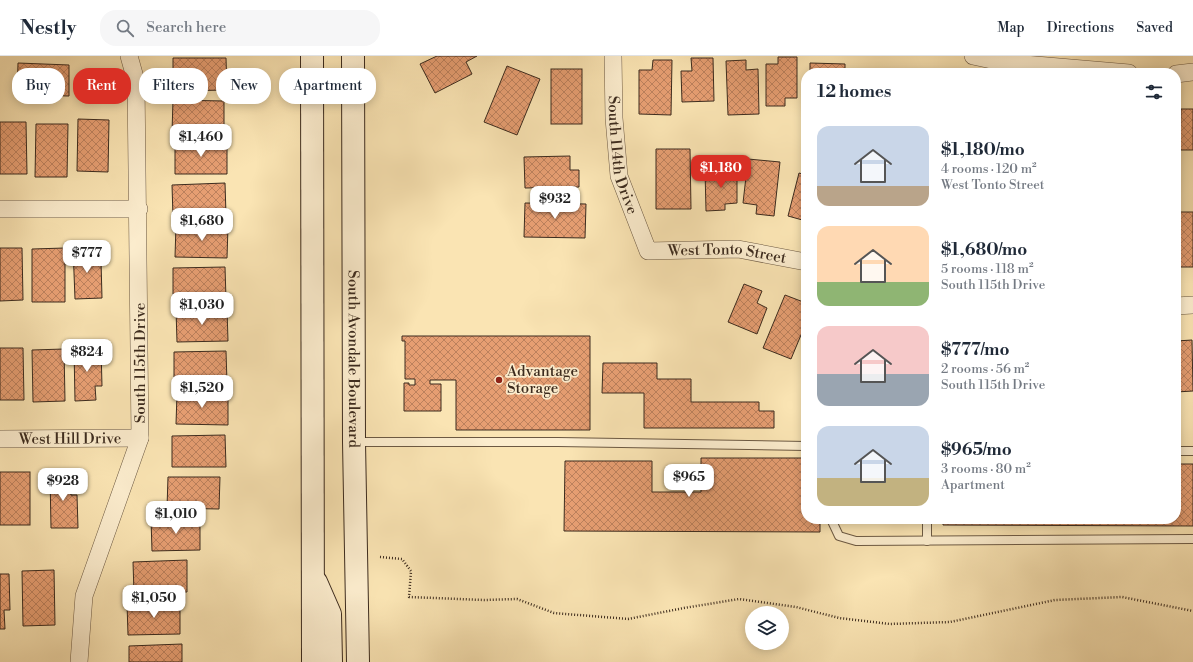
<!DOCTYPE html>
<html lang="en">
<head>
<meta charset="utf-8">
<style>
  :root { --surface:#fff; --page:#f6f6f7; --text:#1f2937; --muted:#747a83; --line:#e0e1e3; --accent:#d93025 }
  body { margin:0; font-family:"Libre Bodoni",serif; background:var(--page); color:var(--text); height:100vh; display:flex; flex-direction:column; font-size:15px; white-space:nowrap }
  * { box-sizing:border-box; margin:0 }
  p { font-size:13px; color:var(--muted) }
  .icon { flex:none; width:22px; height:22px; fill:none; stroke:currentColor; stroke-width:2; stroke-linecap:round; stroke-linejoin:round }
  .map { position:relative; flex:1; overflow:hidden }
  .drawer { position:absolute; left:801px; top:12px; width:380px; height:456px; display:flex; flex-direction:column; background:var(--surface); border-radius:16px; box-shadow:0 2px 10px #0003 }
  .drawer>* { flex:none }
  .hud { position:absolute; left:12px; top:12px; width:380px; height:36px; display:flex; gap:8px }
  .tools { position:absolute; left:745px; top:550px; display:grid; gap:8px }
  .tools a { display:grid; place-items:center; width:44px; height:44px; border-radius:50%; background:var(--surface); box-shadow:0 2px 10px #0003; font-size:20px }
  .price { position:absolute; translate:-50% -34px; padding:0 9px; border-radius:8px; background:#fff; color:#222; font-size:13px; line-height:26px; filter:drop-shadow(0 1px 2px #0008) }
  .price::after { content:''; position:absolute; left:50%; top:24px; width:12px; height:9px; margin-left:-6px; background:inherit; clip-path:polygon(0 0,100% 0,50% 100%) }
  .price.selected { background:var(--accent); color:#fff }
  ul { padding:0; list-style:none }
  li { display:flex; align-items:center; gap:12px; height:100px; padding:0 16px }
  li span { display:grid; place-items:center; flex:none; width:112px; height:80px; border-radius:12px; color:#555 }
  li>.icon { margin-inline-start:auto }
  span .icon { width:48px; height:48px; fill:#fffc; stroke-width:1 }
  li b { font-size:17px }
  h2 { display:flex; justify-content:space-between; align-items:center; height:48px; padding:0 16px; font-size:17px }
  .tag { padding:0 14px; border-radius:16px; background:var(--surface); box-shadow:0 2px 10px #0003; font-size:14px; line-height:36px }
  .tag.selected { background:var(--accent); color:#fff }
  header { display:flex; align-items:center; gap:24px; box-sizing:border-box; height:56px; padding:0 20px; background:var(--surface); border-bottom:1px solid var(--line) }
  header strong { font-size:19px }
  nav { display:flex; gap:22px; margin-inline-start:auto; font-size:14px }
  .search { width:280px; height:36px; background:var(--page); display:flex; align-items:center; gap:10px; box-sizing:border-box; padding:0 14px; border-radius:16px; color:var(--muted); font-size:15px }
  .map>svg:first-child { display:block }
  .building { fill:url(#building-cross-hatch); stroke:#3c2b1e }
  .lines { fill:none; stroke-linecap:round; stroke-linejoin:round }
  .service-casing { stroke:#6c5943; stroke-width:10 }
  .minor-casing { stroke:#6c5943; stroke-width:18 }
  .secondary-casing { stroke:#3c2b1e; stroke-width:24 }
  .path { stroke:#3c2b1e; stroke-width:2.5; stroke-dasharray:1 2; stroke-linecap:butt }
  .service { stroke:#fcedce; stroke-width:8 }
  .minor { stroke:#fcedce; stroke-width:17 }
  .secondary { stroke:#fcedce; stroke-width:22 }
  .poi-dot { fill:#8f2418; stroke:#fcedce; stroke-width:1.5 }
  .labels { text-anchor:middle; stroke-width:3.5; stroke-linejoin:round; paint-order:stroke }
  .street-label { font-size:15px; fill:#3c2b1e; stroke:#fcedce }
  .poi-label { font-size:15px; fill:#3c2b1e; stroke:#fcedce; text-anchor:start }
</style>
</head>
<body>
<header>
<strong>Nestly</strong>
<div class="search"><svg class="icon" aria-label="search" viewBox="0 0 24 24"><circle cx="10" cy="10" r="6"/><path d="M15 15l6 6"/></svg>Search here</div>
<nav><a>Map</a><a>Directions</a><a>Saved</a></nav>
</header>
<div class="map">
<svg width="1193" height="606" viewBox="0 0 1193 606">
  <defs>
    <pattern id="building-cross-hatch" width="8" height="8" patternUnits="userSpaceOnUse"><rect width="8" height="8" fill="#e69e72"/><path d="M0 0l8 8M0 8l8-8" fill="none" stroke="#bc815d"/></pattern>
  </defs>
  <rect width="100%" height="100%" fill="#fae4b3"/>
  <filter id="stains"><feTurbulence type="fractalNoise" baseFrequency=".005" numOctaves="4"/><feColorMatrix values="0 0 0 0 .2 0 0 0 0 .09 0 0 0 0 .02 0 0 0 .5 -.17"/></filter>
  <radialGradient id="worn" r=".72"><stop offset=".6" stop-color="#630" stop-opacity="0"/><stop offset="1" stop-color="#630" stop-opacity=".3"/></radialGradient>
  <g class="building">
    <path d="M 437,0 L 477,0 L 466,6 L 472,18 L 435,37 L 420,8 Z"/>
    <path d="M 778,1 L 797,1 L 797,42 L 785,42 L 785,50 L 766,50 L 766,8 L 778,8 Z"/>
    <path d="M 173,2 L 226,2 L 227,34 L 173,35 Z"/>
    <path d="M 691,2 L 713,2 L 714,45 L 682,46 L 681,15 L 692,15 Z"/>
    <path d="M 653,4 L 672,4 L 671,59 L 639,58 L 639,14 L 652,14 Z"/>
    <path d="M 746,4 L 746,14 L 758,13 L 759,58 L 728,59 L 726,5 Z"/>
    <path d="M 18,7 L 69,9 L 69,40 L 17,39 Z"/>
    <path d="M 810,7 L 845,8 L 845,17 L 810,17 Z"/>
    <path d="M 507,10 L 540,23 L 517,79 L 484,66 Z"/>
    <rect x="551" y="13" width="31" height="55"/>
    <path d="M 173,44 L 224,45 L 224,76 L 172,76 Z"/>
    <path d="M 1181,53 L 1193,53 L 1193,94 L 1180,94 Z"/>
    <path d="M 78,63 L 109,64 L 108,116 L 77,115 Z"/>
    <path d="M 0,66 L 26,66 L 27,118 L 0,118 Z"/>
    <path d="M 36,68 L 68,68 L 67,121 L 35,121 Z"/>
    <path d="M 175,86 L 227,87 L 227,118 L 175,118 Z"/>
    <path d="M 656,93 L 690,93 L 691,153 L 656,153 Z"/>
    <path d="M 570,100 L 570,114 L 579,114 L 579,131 L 525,132 L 524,101 Z"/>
    <path d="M 748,103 L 780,106 L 774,160 L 756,158 L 757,149 L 743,147 Z"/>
    <path d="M 737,113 L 737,147 L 725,148 L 725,154 L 706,155 L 705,114 Z"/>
    <path d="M 799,117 L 806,119 L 806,165 L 788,160 Z"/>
    <path d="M 225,127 L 226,159 L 173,161 L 172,129 Z"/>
    <path d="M 525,147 L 586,148 L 585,182 L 524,181 Z"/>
    <rect x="1176" y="156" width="17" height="55"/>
    <path d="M 176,169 L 228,170 L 227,202 L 175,201 Z"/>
    <path d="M 73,191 L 94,191 L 95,205 L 101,205 L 102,242 L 75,243 Z"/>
    <path d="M 0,192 L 22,192 L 23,244 L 0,245 Z"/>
    <path d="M 65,192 L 65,246 L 32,246 L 32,193 Z"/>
    <path d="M 225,211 L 226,243 L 173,244 L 173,212 Z"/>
    <path d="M 744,228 L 762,235 L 757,247 L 767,252 L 757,278 L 728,266 Z"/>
    <path d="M 785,239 L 806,247 L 806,267 L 791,303 L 763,292 Z"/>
    <path d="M 227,253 L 228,285 L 177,286 L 176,254 Z"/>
    <path d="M 402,280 L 590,280 L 590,374 L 456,374 L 456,324 L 430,324 L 430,328 L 441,328 L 441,355 L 404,355 L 404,327 L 409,327 L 409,329 L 415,329 L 415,323 L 405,323 L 405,285 L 402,285 Z"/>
    <path d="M 1192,284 L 1193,335 L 1176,336 L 1176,285 Z"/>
    <path d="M 0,292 L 23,292 L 24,344 L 0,344 Z"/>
    <path d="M 101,292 L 102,330 L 95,330 L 96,344 L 75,345 L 74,293 Z"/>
    <path d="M 64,293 L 65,345 L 33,346 L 32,294 Z"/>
    <path d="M 226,295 L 227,327 L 174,328 L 174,296 Z"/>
    <path d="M 603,307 L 657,307 L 657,323 L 691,323 L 691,346 L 759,346 L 759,355 L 774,355 L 774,372 L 644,372 L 644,337 L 602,337 Z"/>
    <path d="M 177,338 L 228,338 L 228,369 L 176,368 Z"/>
    <path d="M 225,379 L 226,411 L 172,411 L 172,380 Z"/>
    <path d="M 701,402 L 806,402 L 806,463 L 820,463 L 820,476 L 564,475 L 565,405 L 652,405 L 652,436 L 701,436 Z"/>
    <path d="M 1176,408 L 1193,408 L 1193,470 L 943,469 L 943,463 L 1176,463 Z"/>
    <rect x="0" y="416" width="30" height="53"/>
    <path d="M 71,417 L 71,439 L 77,439 L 78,472 L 51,472 L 50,418 Z"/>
    <path d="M 168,421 L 220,421 L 219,453 L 167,452 Z"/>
    <path d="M 151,463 L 200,463 L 200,494 L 152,495 Z"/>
    <path d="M 187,504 L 187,536 L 134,537 L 133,506 Z"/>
    <path d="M 54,514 L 55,569 L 23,570 L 22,515 Z"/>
    <path d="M 0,518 L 9,518 L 10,554 L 4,554 L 5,573 L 0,573 Z"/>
    <path d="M 127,547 L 180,547 L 180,578 L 128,579 Z"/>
    <path d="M 182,588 L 182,606 L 129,606 L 129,590 Z"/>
  </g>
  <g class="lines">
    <defs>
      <g id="service">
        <path d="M 355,386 L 558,386 L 806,390"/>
        <path d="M 1176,395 L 1193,395"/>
        <path d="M 831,463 L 839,480 L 856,485 L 1193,483"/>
        <path d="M 927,463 L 927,485"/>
      </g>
      <g id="minor">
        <path id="s1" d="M 613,0 L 614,62 L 619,120 L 648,195 L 738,193 L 806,206"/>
        <path d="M 973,0 L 1001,6 L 1129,17"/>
        <path d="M 1176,18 L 1193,16"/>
        <path d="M 0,153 L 139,153"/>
        <path d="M 1176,250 L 1193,249"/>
        <path id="s2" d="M 0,383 L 140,382"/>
        <path d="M 79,606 L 84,540 L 140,382 L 136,25 L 129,0"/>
      </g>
      <g id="secondary">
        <path d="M 312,0 L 313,606"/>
        <path id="s3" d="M 353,0 L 354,386 L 358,606"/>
        <path d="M 316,526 L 330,558 L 331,606"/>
      </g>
    </defs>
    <use href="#service" class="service-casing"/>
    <use href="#minor" class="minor-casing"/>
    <use href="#secondary" class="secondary-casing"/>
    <path class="path" d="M 380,501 L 402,503 L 411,515 L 409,541 L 484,544 L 517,543 L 554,557 L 628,563 L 684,552 L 739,543 L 796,551 L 839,562 L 890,568 L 950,566 L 1055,544 L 1122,541 L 1193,555"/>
    <use href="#service" class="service"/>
    <use href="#minor" class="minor"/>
    <use href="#secondary" class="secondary"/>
  </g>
  <circle class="poi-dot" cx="499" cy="324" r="4"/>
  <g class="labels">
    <g class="street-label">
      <text dy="5" stroke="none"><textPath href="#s1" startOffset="100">South 114th Drive</textPath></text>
      <text dy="5" stroke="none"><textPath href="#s1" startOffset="280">West Tonto Street</textPath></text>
      <text dy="5" stroke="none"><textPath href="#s3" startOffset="303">South Avondale Boulevard</textPath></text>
      <text transform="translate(140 307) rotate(-90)" y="5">South 115th Drive</text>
      <text dy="5" stroke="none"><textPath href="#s2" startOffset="70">West Hill Drive</textPath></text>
    </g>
    <g class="poi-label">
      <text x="507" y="320">Advantage<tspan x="507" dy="17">Storage</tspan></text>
    </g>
  </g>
  <rect width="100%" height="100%" filter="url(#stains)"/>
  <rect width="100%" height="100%" fill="url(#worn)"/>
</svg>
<div class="tools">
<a><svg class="icon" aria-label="layers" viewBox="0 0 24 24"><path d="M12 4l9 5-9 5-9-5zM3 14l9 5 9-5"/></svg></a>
</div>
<b class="price" style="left:201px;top:102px">$1,460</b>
<b class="price selected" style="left:721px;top:133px">$1,180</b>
<b class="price" style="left:555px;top:164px">$932</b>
<b class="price" style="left:202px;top:186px">$1,680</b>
<b class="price" style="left:87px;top:218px">$777</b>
<b class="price" style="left:202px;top:270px">$1,030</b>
<b class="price" style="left:87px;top:317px">$824</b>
<b class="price" style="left:202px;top:353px">$1,520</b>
<b class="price" style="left:689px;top:442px">$965</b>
<b class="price" style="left:63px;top:446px">$928</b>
<b class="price" style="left:176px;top:479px">$1,010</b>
<b class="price" style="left:154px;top:563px">$1,050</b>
<div class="hud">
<a class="tag">Buy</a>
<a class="tag selected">Rent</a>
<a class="tag">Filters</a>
<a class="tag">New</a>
<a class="tag">Apartment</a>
</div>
<section class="drawer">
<h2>12 homes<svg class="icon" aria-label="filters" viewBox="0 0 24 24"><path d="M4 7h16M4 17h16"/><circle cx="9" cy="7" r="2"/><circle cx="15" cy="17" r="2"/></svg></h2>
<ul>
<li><span style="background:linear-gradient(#c9d6e8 75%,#b9a48a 0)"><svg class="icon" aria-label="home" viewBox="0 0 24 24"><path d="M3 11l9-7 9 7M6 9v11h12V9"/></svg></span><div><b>$1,180/mo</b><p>4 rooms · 120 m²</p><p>West Tonto Street</p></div></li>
<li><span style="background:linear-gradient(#ffd9b3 70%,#8fb573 0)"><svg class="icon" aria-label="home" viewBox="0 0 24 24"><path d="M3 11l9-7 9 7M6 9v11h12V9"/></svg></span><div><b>$1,680/mo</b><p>5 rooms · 118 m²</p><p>South 115th Drive</p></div></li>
<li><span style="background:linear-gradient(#f6c9c9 60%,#9aa5b1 0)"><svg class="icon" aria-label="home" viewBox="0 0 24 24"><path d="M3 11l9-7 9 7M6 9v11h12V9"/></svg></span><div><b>$777/mo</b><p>2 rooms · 56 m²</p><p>South 115th Drive</p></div></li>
<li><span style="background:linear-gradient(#c9d6e8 65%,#c2b280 0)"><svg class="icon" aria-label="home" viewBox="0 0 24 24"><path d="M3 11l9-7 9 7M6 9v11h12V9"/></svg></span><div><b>$965/mo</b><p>3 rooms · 80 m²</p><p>Apartment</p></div></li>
</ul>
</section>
</div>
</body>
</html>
